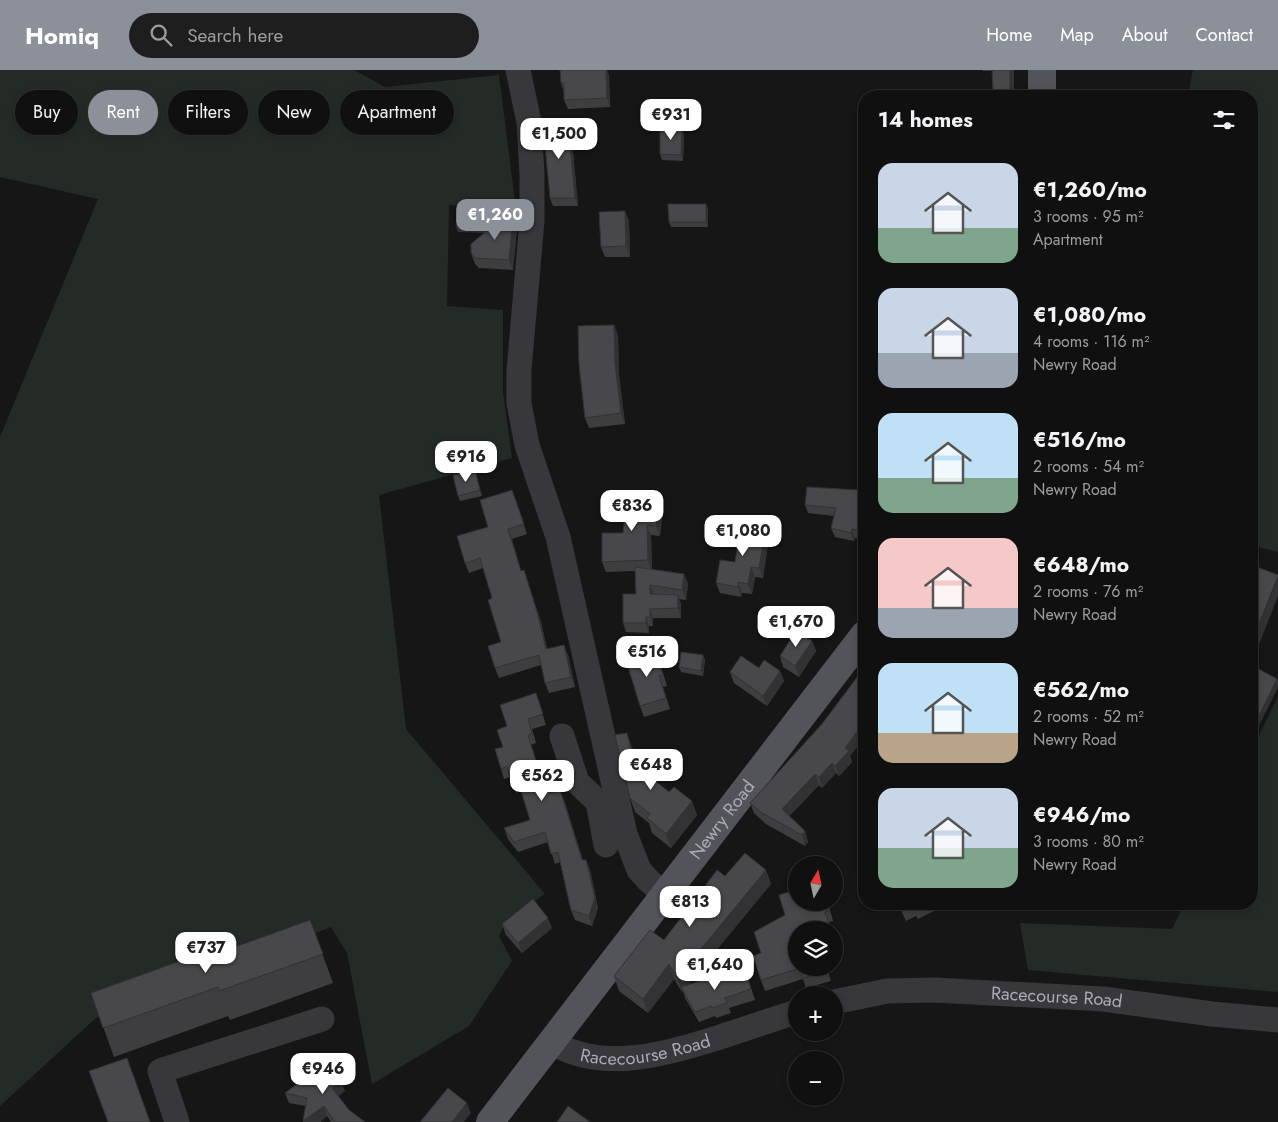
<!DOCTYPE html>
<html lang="en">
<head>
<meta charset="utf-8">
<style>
  :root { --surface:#101011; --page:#1e1e1f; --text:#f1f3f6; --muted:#9c9d9f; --line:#303031; --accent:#8c9099 }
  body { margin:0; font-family:Jost,sans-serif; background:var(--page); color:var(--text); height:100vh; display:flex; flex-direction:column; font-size:19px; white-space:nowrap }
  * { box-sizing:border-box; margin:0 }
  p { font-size:16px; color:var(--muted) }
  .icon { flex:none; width:28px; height:28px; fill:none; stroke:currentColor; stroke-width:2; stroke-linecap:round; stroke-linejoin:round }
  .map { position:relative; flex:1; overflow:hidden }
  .panel { position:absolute; left:858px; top:20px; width:400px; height:820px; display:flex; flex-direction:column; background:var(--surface); border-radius:20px; box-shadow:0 2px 8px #0003,0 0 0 1px var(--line) }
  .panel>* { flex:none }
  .top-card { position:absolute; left:15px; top:20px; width:475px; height:45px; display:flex; gap:10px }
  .needle { width:32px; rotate:9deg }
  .fabs { position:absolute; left:788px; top:786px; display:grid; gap:10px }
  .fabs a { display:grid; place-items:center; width:55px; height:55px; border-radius:50%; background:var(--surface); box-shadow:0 2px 8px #0003,0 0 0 1px var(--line); font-size:25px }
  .price { position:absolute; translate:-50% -42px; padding:0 11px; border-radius:10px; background:#fff; color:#222; font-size:16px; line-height:32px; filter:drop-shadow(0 1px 2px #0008) }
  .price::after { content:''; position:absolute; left:50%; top:30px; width:15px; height:11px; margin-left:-8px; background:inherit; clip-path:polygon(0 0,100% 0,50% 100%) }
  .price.current { background:var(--accent); color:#fff }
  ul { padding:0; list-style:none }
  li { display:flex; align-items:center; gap:15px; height:125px; padding:0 20px }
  li span { display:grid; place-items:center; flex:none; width:140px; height:100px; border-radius:15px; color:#555 }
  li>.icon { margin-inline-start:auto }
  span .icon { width:60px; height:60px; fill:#fffc; stroke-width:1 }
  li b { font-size:21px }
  h2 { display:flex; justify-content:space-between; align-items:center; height:60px; padding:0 20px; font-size:21px }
  .chip { padding:0 18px; border-radius:22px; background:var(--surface); box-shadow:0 2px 8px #0003,0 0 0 1px var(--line); font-size:18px; line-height:45px }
  .chip.current { background:var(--accent); color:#fff }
  header { display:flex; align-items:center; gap:30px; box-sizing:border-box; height:70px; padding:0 25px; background:var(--accent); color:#fff }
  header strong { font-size:24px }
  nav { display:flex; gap:28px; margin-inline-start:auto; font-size:18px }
  .search { width:350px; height:45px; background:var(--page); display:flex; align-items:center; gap:12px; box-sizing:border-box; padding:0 18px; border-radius:28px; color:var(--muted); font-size:19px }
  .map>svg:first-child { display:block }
  .green { fill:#242b26 }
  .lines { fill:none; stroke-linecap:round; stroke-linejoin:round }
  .minor { stroke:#37373c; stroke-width:25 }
  .major { stroke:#53545a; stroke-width:28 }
  .wall { fill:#3e3e41 }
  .shaded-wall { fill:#323235 }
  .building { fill:#48484c; stroke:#323235 }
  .labels { text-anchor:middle; stroke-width:4; stroke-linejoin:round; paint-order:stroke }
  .street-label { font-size:18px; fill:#a9acb5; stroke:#111112 }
</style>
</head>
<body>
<header>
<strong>Homiq</strong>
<div class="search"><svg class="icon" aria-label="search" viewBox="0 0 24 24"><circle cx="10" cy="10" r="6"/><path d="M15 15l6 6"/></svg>Search here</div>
<nav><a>Home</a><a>Map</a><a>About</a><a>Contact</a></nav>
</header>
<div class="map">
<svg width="1278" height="1052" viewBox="0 0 1278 1052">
  <rect width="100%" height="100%" fill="#161617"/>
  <g class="green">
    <path d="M 0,0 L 354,0 L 385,17 L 499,5 L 516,139 L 449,135 L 447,236 L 503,240 L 503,322 L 512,388 L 379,425 L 406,659 L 545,824 L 507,849 L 499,866 L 512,891 L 469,956 L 372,1014 L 347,883 L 331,857 L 97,947 L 0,1036 L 0,367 L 98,129 L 0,107 Z"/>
    <path d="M 1193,0 L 1278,0 L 1278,482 L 1251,475 L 1251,26 L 1188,26 Z"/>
    <path d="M 1278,627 L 1278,922 L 1028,900 L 1020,853 L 1172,859 L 1184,834 L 1251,834 L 1251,681 Z"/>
  </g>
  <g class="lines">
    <g class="minor">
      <path d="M 518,0 L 529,52 L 532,104 L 532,151 L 519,300 L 519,333 L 527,375 L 558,467 L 625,764 L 639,800 L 648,810 L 665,825"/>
      <path d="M 562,666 L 577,712 L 598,732 L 606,775"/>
      <path id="s1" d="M 834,932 L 887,921 L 935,920 L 1103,929 L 1212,944 L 1278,950"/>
      <path id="s2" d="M 551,972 C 604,1004 669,983 723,966 C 747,958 772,950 796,942"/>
      <path d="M 177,1052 L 160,1001 L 322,949"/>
    </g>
    <g class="major">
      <path d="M 1042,26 L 1042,0"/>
      <path id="s3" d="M 490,1052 L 864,565"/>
    </g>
  </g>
  <g class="wall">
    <path d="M 982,0 L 1014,0 L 1014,26 L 995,26 L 993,20 L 992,1 L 983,1 Z"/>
    <path d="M 609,5 L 610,37 L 568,39 L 564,30 L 564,22 L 561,13 Z"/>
    <path d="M 568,52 L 571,60 L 578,136 L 553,136 L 550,128 Z"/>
    <path d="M 684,64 L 683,91 L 662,90 L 660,84 Z"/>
    <path d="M 514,138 L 518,148 L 513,200 L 479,198 L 475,194 L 471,183 L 484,163 L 458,162 L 456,157 L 488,142 L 490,147 L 490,158 Z"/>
    <path d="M 708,139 L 708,157 L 671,157 L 669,152 Z"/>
    <path d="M 629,151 L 630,187 L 605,187 L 601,177 Z"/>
    <path d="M 618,265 L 619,305 L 625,354 L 589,358 L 585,348 Z"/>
    <path d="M 864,396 L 864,470 L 855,468 L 854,471 L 835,467 L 831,458 L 834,446 L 808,443 L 805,435 L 858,420 Z"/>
    <path d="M 475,400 L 482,426 L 460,431 L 458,426 Z"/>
    <path d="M 512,420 L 527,464 L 512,469 L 521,501 L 524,500 L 527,510 L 541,552 L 547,579 L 568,585 L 575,617 L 549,623 L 545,613 L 541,595 L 499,608 L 495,598 L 501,572 L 492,528 L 483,498 L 469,503 L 465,493 Z"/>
    <path d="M 660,430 L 663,440 L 660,466 L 651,465 L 652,499 L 684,504 L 688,514 L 686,530 L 679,529 L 681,534 L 681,548 L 653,548 L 653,556 L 649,556 L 649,563 L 626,562 L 623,553 L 636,524 L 635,501 L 606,502 L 602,492 L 623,463 Z"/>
    <path d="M 769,467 L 763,508 L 755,507 L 752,524 L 742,523 L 741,527 L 720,523 L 716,513 L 735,492 Z"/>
    <path d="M 812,571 L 816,581 L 799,607 L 783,597 L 780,586 Z"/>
    <path d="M 656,581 L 667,616 L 663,617 L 670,639 L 644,647 L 640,636 Z"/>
    <path d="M 703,585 L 705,590 L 703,606 L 681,602 L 679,597 Z"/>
    <path d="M 759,598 L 780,601 L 784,611 L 767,636 L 734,613 L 730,602 Z"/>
    <path d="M 864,598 L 864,668 L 850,686 L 852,692 L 839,706 L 836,703 L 822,718 L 819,715 L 789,746 L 805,761 L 808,772 L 805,776 L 766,754 L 754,743 L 750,733 L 822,654 Z"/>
    <path d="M 1251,604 L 1277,609 L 1278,610 L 1278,617 L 1256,661 L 1251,659 Z"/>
    <path d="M 536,623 L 546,655 L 532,659 L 536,673 L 531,675 L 540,704 L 551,723 L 564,730 L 583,790 L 586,790 L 590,800 L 598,838 L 592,856 L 575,850 L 571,840 L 560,792 L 555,794 L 548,772 L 518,782 L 508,769 L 504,758 L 530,750 L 521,721 L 516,723 L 511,707 L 504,709 L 501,699 L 503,677 L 507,656 Z"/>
    <path d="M 632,677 L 637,697 L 697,745 L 671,778 L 652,763 L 649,753 L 635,742 L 630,728 Z"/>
    <path d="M 766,800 L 771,814 L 687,915 L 720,911 L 746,902 L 755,930 L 729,938 L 731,943 L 716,948 L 715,946 L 699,952 L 685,928 L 683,921 L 682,922 L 674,909 L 648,943 L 619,921 L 614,906 L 664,870 L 725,806 Z"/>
    <path d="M 828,832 L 833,851 L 829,852 L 831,860 L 796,860 L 796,898 L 827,898 L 831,911 L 806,918 L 803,909 L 765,921 L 761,910 L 761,883 Z"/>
    <path d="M 898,834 L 962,834 L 951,839 L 948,834 L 918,849 L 916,846 L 906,851 Z"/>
    <path d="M 310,850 L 333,913 L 230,950 L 228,946 L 114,987 L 91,923 L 196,891 Z"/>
    <path d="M 502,854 L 552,858 L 522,883 L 506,865 Z"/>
    <path d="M 834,868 L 840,891 L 834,893 Z"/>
    <path d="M 345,1021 L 338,1026 L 349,1040 L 365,1052 L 331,1052 L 327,1046 L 320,1052 L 303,1052 L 306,1036 L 289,1033 L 285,1023 Z"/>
  </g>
  <g class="shaded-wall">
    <path d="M 606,0 L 607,0 L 609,5 L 610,37 L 607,28 Z"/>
    <rect x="1010" y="0" width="4" height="26"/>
    <path d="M 568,52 L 571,60 L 578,136 L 575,128 Z"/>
    <path d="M 682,59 L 684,64 L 683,91 L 681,85 Z"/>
    <path d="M 706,134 L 708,139 L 708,157 L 706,152 Z"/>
    <path d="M 514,138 L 518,148 L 513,200 L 509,190 Z"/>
    <path d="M 625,141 L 629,151 L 630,187 L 626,176 Z"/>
    <path d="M 488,142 L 490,147 L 489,164 L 487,158 Z"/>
    <path d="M 614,255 L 618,265 L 619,305 L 625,354 L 621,343 L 615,294 Z"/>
    <path d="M 660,430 L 663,440 L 660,466 L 656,456 Z"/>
    <path d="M 647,455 L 651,465 L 652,501 L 648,490 Z"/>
    <path d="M 766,457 L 769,467 L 763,508 L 759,498 Z"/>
    <path d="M 508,459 L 512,469 L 524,511 L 521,501 Z"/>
    <path d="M 852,459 L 855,468 L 854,471 L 851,463 Z"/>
    <path d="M 751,497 L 755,507 L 752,524 L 748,514 Z"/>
    <path d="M 524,500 L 541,552 L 549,589 L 546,579 Z"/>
    <path d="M 684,504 L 688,514 L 686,530 L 682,520 Z"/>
    <path d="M 1278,506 L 1278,526 L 1253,590 L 1251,586 L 1251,574 Z"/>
    <path d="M 738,512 L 742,523 L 741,527 L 738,517 Z"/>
    <path d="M 650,515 L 654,524 L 650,524 Z"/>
    <path d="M 678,525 L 681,534 L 681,548 L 678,538 Z"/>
    <path d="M 650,539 L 653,548 L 653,556 L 650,547 Z"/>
    <path d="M 646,547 L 649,556 L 649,563 L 646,553 Z"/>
    <path d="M 812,571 L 816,581 L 799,607 L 795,596 Z"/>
    <path d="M 564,575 L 568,585 L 575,617 L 571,607 Z"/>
    <path d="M 703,585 L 705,590 L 703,606 L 701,601 Z"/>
    <path d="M 780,601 L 784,611 L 767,636 L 763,626 Z"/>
    <path d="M 1277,609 L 1278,617 L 1256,661 L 1254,656 Z"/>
    <path d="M 864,652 L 864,668 L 850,686 L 852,692 L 839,706 L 835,696 L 845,678 Z"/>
    <path d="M 627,663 L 632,677 L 640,709 L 635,695 Z"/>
    <path d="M 832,693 L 836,703 L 822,718 L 819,707 Z"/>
    <path d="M 815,704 L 819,715 L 786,750 L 782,739 Z"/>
    <path d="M 560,720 L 564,730 L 586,801 L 582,790 Z"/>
    <path d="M 692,731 L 697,745 L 671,778 L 666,764 Z"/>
    <path d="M 805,761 L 808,772 L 805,776 L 802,765 Z"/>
    <path d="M 586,790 L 590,800 L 598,838 L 592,856 L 589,846 Z"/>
    <path d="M 766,800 L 771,814 L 683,921 L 681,917 L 683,921 L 682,922 L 677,908 Z"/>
    <path d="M 548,848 L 552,858 L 522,883 L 518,873 Z"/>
    <path d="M 669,894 L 674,909 L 648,943 L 643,929 Z"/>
    <path d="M 341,1011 L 345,1021 L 336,1028 L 332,1018 Z"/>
    <path d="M 467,1033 L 471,1043 L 464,1052 L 452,1052 Z"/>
    <path d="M 324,1036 L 327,1046 L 320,1052 L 303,1052 Z"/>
  </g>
  <g class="building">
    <path d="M 560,0 L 606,0 L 607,28 L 564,30 L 564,13 L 561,13 Z"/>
    <path d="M 992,0 L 1010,0 L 1010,26 L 995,26 L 995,20 L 993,20 Z"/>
    <path d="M 568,52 L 575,128 L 550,128 L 543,54 Z"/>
    <path d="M 660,58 L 682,59 L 681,85 L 660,84 Z"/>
    <path d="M 668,134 L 706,134 L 706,152 L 669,152 Z"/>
    <path d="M 514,138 L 509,190 L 476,188 L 471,183 L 471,174 Z"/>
    <path d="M 457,140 L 488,142 L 487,158 L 456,157 Z"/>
    <path d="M 625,141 L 626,176 L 601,177 L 599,142 Z"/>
    <path d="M 614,255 L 615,294 L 621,343 L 585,348 L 579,295 L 578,256 Z"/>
    <path d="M 862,396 L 864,396 L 864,462 L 852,459 L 851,463 L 831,458 L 836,438 L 805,435 L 807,417 L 858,420 Z"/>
    <path d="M 475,400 L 480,420 L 458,426 L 453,405 Z"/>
    <path d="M 512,420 L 524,454 L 508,459 L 521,501 L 524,500 L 537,542 L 546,579 L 564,575 L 571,607 L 545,613 L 539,585 L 495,598 L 488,576 L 501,572 L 488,530 L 492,528 L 480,488 L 465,493 L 457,466 L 488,457 L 480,430 Z"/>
    <path d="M 627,425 L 660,430 L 656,456 L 647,455 L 648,490 L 602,492 L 602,463 L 623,463 Z"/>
    <path d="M 741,453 L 766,457 L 759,498 L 751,497 L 748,514 L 738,512 L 738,517 L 716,513 L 720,490 L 735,492 Z"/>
    <path d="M 1252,495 L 1278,505 L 1278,506 L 1251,574 L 1251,498 Z"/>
    <path d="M 635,497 L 684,504 L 682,520 L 650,515 L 650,524 L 678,525 L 678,538 L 650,539 L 650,547 L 646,547 L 646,553 L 623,553 L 623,524 L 636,524 Z"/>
    <path d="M 796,561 L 812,571 L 795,596 L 780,586 Z"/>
    <path d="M 656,581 L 663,605 L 659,606 L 666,628 L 640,636 L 626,590 Z"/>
    <path d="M 681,582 L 703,585 L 701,601 L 679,597 Z"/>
    <path d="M 741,586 L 759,598 L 764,590 L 780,601 L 763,626 L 730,602 Z"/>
    <path d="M 1255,597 L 1277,609 L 1254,656 L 1251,654 L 1251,604 Z"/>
    <path d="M 864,598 L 864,652 L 845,678 L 849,681 L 835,696 L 832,693 L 819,707 L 815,704 L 782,739 L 805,761 L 802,765 L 762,743 L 750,733 L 822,654 Z"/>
    <path d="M 536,623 L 543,644 L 528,649 L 532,663 L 528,665 L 540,704 L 544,703 L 550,723 L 560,720 L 582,790 L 586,790 L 595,828 L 589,846 L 571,840 L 558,782 L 551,784 L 545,762 L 514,772 L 504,758 L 530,750 L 518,711 L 512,713 L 507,696 L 501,699 L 495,679 L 503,677 L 497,660 L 507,656 L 500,635 Z"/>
    <path d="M 627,663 L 635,695 L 669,722 L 674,717 L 692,731 L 666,764 L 647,748 L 650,744 L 630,728 L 615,665 Z"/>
    <path d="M 745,783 L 766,800 L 677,908 L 669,894 L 643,929 L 614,906 L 650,860 L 664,870 L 717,800 L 725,806 Z"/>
    <path d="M 796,820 L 796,832 L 827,832 L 829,840 L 825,842 L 831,860 L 796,860 L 796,898 L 826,898 L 827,901 L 803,908 L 800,898 L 761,910 L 753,886 L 761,883 L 754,862 L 785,845 L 779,825 Z"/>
    <path d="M 533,829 L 548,848 L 518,873 L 502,854 Z"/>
    <path d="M 899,834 L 924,834 L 914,839 L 912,835 L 902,840 Z"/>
    <path d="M 310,850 L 323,884 L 219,921 L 218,917 L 103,958 L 91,923 L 194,886 L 196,891 Z"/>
    <path d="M 834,871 L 837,880 L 834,881 Z"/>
    <path d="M 746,902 L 751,919 L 725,928 L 727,933 L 712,938 L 711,936 L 695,942 L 681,917 L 718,905 L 720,911 Z"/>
    <path d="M 127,988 L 150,1052 L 108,1052 L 89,1001 Z"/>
    <path d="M 327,992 L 341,1011 L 332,1018 L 349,1040 L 365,1052 L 335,1052 L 324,1036 L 303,1051 L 307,1028 L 285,1023 Z"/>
    <path d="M 448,1018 L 467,1033 L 452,1052 L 420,1052 Z"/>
    <path d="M 568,1036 L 590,1052 L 557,1052 Z"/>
  </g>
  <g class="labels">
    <g class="street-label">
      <text dy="6" stroke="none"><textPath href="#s3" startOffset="381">Newry Road</textPath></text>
      <text dy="6" stroke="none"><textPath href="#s1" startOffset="224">Racecourse Road</textPath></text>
      <text dy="6" stroke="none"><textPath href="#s2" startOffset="98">Racecourse Road</textPath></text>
    </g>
  </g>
</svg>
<div class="fabs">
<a><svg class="needle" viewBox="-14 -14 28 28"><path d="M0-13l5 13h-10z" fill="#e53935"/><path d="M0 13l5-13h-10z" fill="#9c9d9f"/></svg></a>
<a><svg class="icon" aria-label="layers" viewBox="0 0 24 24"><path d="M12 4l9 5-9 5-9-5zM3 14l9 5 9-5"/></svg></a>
<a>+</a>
<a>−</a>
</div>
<b class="price" style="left:671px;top:71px">€931</b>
<b class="price" style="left:559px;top:90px">€1,500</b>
<b class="price current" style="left:495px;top:171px">€1,260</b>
<b class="price" style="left:466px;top:413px">€916</b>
<b class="price" style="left:632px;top:462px">€836</b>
<b class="price" style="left:743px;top:487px">€1,080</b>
<b class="price" style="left:796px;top:578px">€1,670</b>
<b class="price" style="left:647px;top:608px">€516</b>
<b class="price" style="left:651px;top:721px">€648</b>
<b class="price" style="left:542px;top:732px">€562</b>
<b class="price" style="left:690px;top:858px">€813</b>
<b class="price" style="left:206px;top:904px">€737</b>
<b class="price" style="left:715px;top:921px">€1,640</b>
<b class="price" style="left:323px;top:1025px">€946</b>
<div class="top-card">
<a class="chip">Buy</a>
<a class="chip current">Rent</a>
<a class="chip">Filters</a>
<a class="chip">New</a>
<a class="chip">Apartment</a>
</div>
<section class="panel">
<h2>14 homes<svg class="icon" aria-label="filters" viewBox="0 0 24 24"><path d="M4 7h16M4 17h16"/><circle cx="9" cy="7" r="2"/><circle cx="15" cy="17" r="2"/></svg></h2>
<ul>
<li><span style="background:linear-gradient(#c9d6e8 65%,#7fa58c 0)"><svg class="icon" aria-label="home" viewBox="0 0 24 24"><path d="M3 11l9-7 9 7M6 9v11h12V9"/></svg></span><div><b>€1,260/mo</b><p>3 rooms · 95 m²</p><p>Apartment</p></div></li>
<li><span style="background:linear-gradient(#c9d6e8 65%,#9aa5b1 0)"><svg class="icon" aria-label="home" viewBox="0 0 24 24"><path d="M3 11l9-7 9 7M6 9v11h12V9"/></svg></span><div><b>€1,080/mo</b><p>4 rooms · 116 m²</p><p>Newry Road</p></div></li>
<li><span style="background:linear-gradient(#bfe0f5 65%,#7fa58c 0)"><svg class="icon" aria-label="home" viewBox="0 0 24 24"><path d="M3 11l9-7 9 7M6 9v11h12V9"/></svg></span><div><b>€516/mo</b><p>2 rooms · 54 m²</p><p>Newry Road</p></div></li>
<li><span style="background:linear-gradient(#f6c9c9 70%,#9aa5b1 0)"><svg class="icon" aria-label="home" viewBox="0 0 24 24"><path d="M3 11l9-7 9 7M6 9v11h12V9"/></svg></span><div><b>€648/mo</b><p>2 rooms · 76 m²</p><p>Newry Road</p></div></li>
<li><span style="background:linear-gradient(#bfe0f5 70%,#b9a48a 0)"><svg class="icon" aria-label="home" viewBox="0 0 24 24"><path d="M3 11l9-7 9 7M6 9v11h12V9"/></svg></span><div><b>€562/mo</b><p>2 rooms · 52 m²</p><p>Newry Road</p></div></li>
<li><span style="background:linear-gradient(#c9d6e8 60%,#7fa58c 0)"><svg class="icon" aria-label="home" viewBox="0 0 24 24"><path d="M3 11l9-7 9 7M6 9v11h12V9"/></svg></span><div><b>€946/mo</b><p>3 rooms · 80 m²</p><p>Newry Road</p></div></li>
</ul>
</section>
</div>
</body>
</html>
